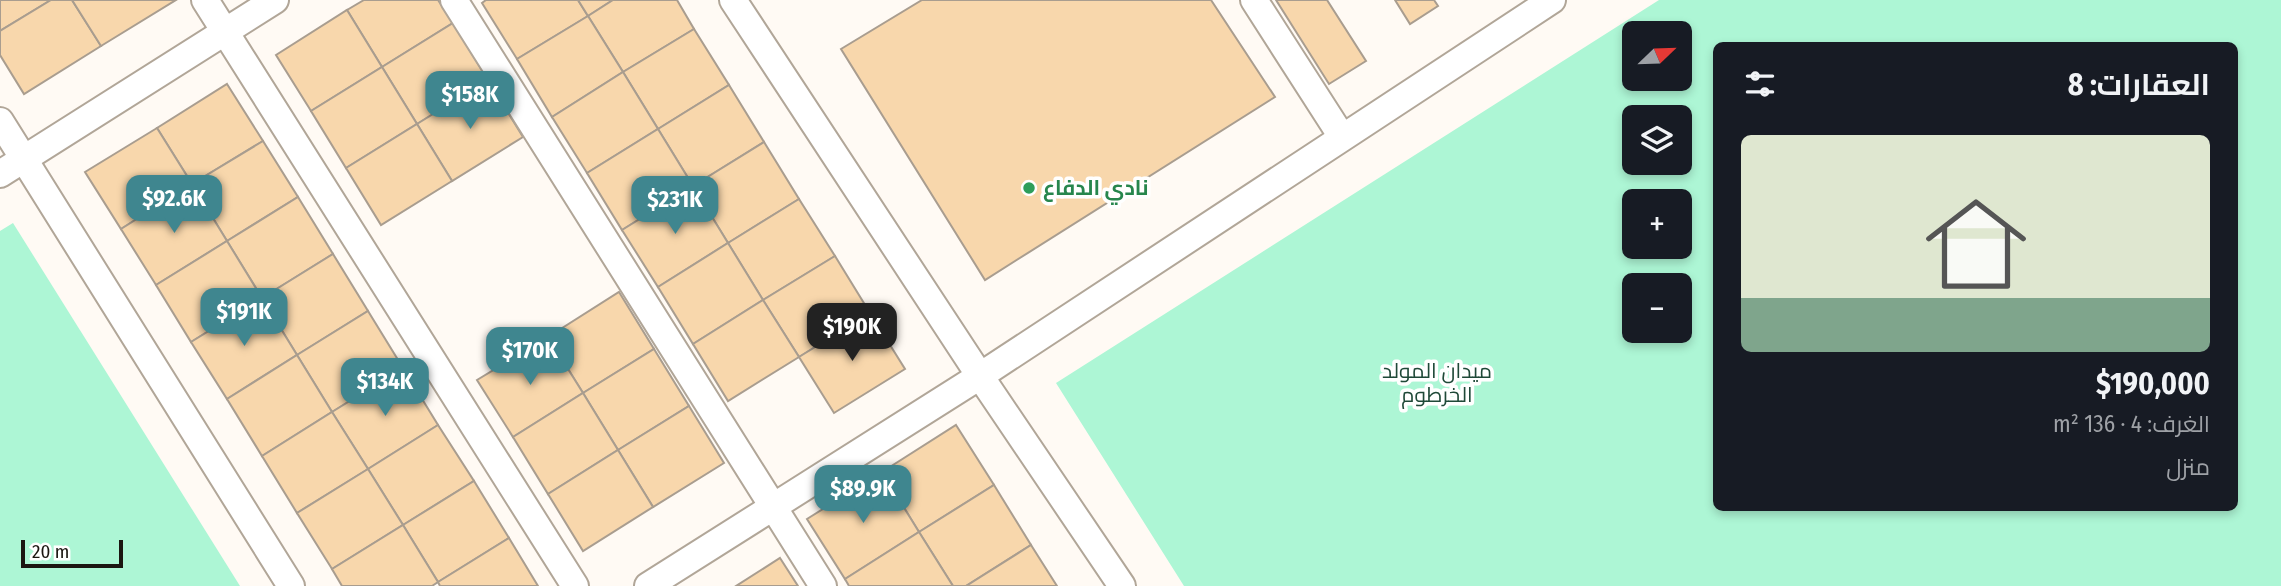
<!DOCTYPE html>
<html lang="ar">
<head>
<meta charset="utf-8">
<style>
  :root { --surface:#171b24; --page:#242831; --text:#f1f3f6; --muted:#9ea1a6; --line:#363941; --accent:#3f868f }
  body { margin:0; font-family:"Fira Sans Condensed",Cairo,sans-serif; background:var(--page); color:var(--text); direction:rtl; height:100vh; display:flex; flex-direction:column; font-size:26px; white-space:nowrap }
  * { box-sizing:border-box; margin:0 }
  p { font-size:23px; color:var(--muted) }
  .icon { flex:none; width:38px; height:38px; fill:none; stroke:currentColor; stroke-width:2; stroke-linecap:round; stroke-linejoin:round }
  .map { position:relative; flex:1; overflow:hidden; direction:ltr }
  .panel { position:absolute; left:1713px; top:42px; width:525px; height:469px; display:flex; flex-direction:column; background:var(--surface); border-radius:10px; box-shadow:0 4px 10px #0003; direction:rtl }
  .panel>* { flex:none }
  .needle { width:46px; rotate:67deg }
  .controls { position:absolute; left:1622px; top:21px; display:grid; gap:14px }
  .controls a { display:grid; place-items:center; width:70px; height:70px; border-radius:10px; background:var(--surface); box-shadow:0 4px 10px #0003; font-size:35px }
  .scale { position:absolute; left:21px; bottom:18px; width:102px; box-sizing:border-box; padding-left:7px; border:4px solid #1b1611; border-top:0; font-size:19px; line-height:24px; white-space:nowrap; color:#1b1611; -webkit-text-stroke:5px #fff; paint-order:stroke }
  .price { position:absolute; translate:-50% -60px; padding:0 16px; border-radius:14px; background:var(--accent); color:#fff; font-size:23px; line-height:46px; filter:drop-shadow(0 2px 4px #0008) }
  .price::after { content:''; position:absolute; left:50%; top:42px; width:21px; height:16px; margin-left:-10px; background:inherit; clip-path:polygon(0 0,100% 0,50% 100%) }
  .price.current { background:#222; color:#fff }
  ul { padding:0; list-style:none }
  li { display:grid; align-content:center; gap:14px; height:371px; padding:0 28px }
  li+li { border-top:2px solid var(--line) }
  li span { display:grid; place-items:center; height:217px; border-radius:10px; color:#555 }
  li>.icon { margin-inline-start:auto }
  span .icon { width:126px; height:126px; fill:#fffc; stroke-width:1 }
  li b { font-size:30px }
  h2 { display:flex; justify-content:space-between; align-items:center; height:84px; padding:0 28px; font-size:30px }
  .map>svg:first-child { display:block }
  .green { fill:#adf6d5; fill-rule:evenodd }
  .building { fill:#f8d7ac; stroke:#a99d8f; stroke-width:2 }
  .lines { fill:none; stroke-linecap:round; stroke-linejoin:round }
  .minor-casing { stroke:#b1a698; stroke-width:30 }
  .minor { stroke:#fff; stroke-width:26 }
  .leisure-dot { fill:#2e9e5b; stroke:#fff; stroke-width:2.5 }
  .labels { text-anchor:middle; stroke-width:7; stroke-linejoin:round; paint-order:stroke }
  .leisure-label { font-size:21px; font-weight:bold; fill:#27864d; stroke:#fff; text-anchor:start }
  .park-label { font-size:21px; fill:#1f4938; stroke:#fff }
</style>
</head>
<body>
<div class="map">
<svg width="2281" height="586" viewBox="0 0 2281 586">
  <rect width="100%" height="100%" fill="#fffaf4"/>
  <g class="green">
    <path d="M 1659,0 L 2281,0 L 2281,586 L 1184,586 L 1056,383 ZM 1634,33 L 1680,33 L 1680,79 L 1634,79 ZM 1717,46 L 2235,46 L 2235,508 L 1717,508 ZM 1634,117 L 1680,117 L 1680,163 L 1634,163 ZM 1634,201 L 1680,201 L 1680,247 L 1634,247 ZM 1634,285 L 1680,285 L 1680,331 L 1634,331 Z"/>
    <path d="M 13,223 L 240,586 L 0,586 L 0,231 Z"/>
  </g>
  <g class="building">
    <path d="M 0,0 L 51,0 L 0,31 Z"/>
    <path d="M 51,0 L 72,0 L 101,46 L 24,94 L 0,55 L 0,31 Z"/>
    <path d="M 72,0 L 176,0 L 101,46 Z"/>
    <path d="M 364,0 L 438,0 L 453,23 L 382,67 L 347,10 Z"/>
    <path d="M 486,0 L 578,0 L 588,16 L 517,59 L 482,3 Z"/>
    <path d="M 578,0 L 613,0 L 588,16 Z"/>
    <path d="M 613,0 L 677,0 L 694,29 L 623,72 L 588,16 Z"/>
    <path d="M 922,0 L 1211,0 L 1275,97 L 985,280 L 841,49 Z"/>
    <path d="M 1276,0 L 1327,0 L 1366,61 L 1329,84 Z"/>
    <path d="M 1395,0 L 1434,0 L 1438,6 L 1410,24 Z"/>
    <path d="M 347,10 L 382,67 L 311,111 L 276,55 Z"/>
    <path d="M 588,16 L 623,72 L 552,117 L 517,59 Z"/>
    <path d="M 453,23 L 488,80 L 417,124 L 382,67 Z"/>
    <path d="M 694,29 L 729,85 L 658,129 L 623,72 Z"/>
    <path d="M 382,67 L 417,124 L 346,168 L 311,111 Z"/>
    <path d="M 623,72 L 658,129 L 587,173 L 552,117 Z"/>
    <path d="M 488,80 L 523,137 L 452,181 L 417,124 Z"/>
    <path d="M 227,84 L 263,141 L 192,184 L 157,128 Z"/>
    <path d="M 729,85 L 764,142 L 693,186 L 658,129 Z"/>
    <path d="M 417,124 L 452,181 L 381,225 L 346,168 Z"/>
    <path d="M 157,128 L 192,184 L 121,229 L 85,172 Z"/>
    <path d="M 658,129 L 693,186 L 622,230 L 587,173 Z"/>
    <path d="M 263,141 L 298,197 L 227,241 L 192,184 Z"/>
    <path d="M 764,142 L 799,199 L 728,243 L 693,186 Z"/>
    <path d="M 192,184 L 227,241 L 156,285 L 121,229 Z"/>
    <path d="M 693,186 L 728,243 L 658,287 L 622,230 Z"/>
    <path d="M 298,197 L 333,254 L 262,298 L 227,241 Z"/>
    <path d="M 799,199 L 835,256 L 763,300 L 728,243 Z"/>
    <path d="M 227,241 L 262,298 L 191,342 L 156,285 Z"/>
    <path d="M 728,243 L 763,300 L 693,344 L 658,287 Z"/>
    <path d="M 333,254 L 368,311 L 297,355 L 262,298 Z"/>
    <path d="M 835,256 L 870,313 L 799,357 L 763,300 Z"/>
    <path d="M 619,292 L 654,349 L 583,393 L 548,337 Z"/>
    <path d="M 262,298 L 297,355 L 227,399 L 191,342 Z"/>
    <path d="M 763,300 L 799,357 L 728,401 L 693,344 Z"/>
    <path d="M 368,311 L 403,368 L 332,412 L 297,355 Z"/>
    <path d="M 870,313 L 905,369 L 834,413 L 799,357 Z"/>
    <path d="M 548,337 L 583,393 L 513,437 L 477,380 Z"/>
    <path d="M 654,349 L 689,406 L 618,450 L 583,393 Z"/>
    <path d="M 297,355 L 332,412 L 262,456 L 227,399 Z"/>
    <path d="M 403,368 L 438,425 L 368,469 L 332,412 Z"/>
    <path d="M 583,393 L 618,450 L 548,494 L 513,437 Z"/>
    <path d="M 689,406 L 724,463 L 653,507 L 618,450 Z"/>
    <path d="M 332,412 L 368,469 L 297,513 L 262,456 Z"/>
    <path d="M 438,425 L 474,481 L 403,525 L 368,469 Z"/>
    <path d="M 956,425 L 994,485 L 919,532 L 882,472 Z"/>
    <path d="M 618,450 L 653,507 L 583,551 L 548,494 Z"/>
    <path d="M 368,469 L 403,525 L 332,569 L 297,513 Z"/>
    <path d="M 882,472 L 919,532 L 845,579 L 807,519 Z"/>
    <path d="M 474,481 L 509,538 L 438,582 L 403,525 Z"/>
    <path d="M 994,485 L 1031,545 L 966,586 L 953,586 L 919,532 Z"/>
    <path d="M 403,525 L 438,582 L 432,586 L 342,586 L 332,569 Z"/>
    <path d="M 919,532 L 953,586 L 849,586 L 845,579 Z"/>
    <path d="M 509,538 L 538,586 L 440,586 L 438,582 Z"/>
    <path d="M 1031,545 L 1057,586 L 966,586 Z"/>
    <path d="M 780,558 L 798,586 L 736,586 Z"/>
  </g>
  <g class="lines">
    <defs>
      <g id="minor">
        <path d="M 205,0 L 575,586"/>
        <path d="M 454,0 L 823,586"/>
        <path d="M 733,0 L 980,376 L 1122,586"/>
        <path d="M 1254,0 L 1342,137"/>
        <path d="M 0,121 L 291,586"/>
        <path d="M 0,174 L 275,0"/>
        <path d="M 648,586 L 980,376 L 1552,0"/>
      </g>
    </defs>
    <use href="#minor" class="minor-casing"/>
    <use href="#minor" class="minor"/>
  </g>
  <circle class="leisure-dot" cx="1029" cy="188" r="7"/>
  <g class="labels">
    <g class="leisure-label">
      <text x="1043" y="195">نادي الدفاع</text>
    </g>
    <g class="park-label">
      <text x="1437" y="378">ميدان المولد<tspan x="1437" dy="24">الخرطوم</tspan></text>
    </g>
  </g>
</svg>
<div class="controls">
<a><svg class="needle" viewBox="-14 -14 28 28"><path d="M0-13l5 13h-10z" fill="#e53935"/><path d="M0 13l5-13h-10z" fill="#9ea1a6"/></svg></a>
<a><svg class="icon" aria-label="layers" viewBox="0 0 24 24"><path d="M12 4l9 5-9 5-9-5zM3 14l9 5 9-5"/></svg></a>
<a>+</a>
<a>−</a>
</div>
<div class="scale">20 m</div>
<b class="price" style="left:470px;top:131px">$158K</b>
<b class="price" style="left:174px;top:235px">$92.6K</b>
<b class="price" style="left:675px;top:236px">$231K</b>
<b class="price" style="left:244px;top:348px">$191K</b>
<b class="price current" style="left:852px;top:363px">$190K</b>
<b class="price" style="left:530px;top:387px">$170K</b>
<b class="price" style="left:385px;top:418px">$134K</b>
<b class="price" style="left:863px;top:525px">$89.9K</b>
<section class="panel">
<h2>العقارات: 8<svg class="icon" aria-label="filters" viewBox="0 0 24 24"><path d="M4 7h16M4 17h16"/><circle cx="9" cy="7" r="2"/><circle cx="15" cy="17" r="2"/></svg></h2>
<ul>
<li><span style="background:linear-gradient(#dfe7d0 75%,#7fa58c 0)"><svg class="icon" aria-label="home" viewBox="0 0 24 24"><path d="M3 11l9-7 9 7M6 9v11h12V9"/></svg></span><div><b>$190,000</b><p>الغرف: 4 · 136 m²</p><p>منزل</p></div></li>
</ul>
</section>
</div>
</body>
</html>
